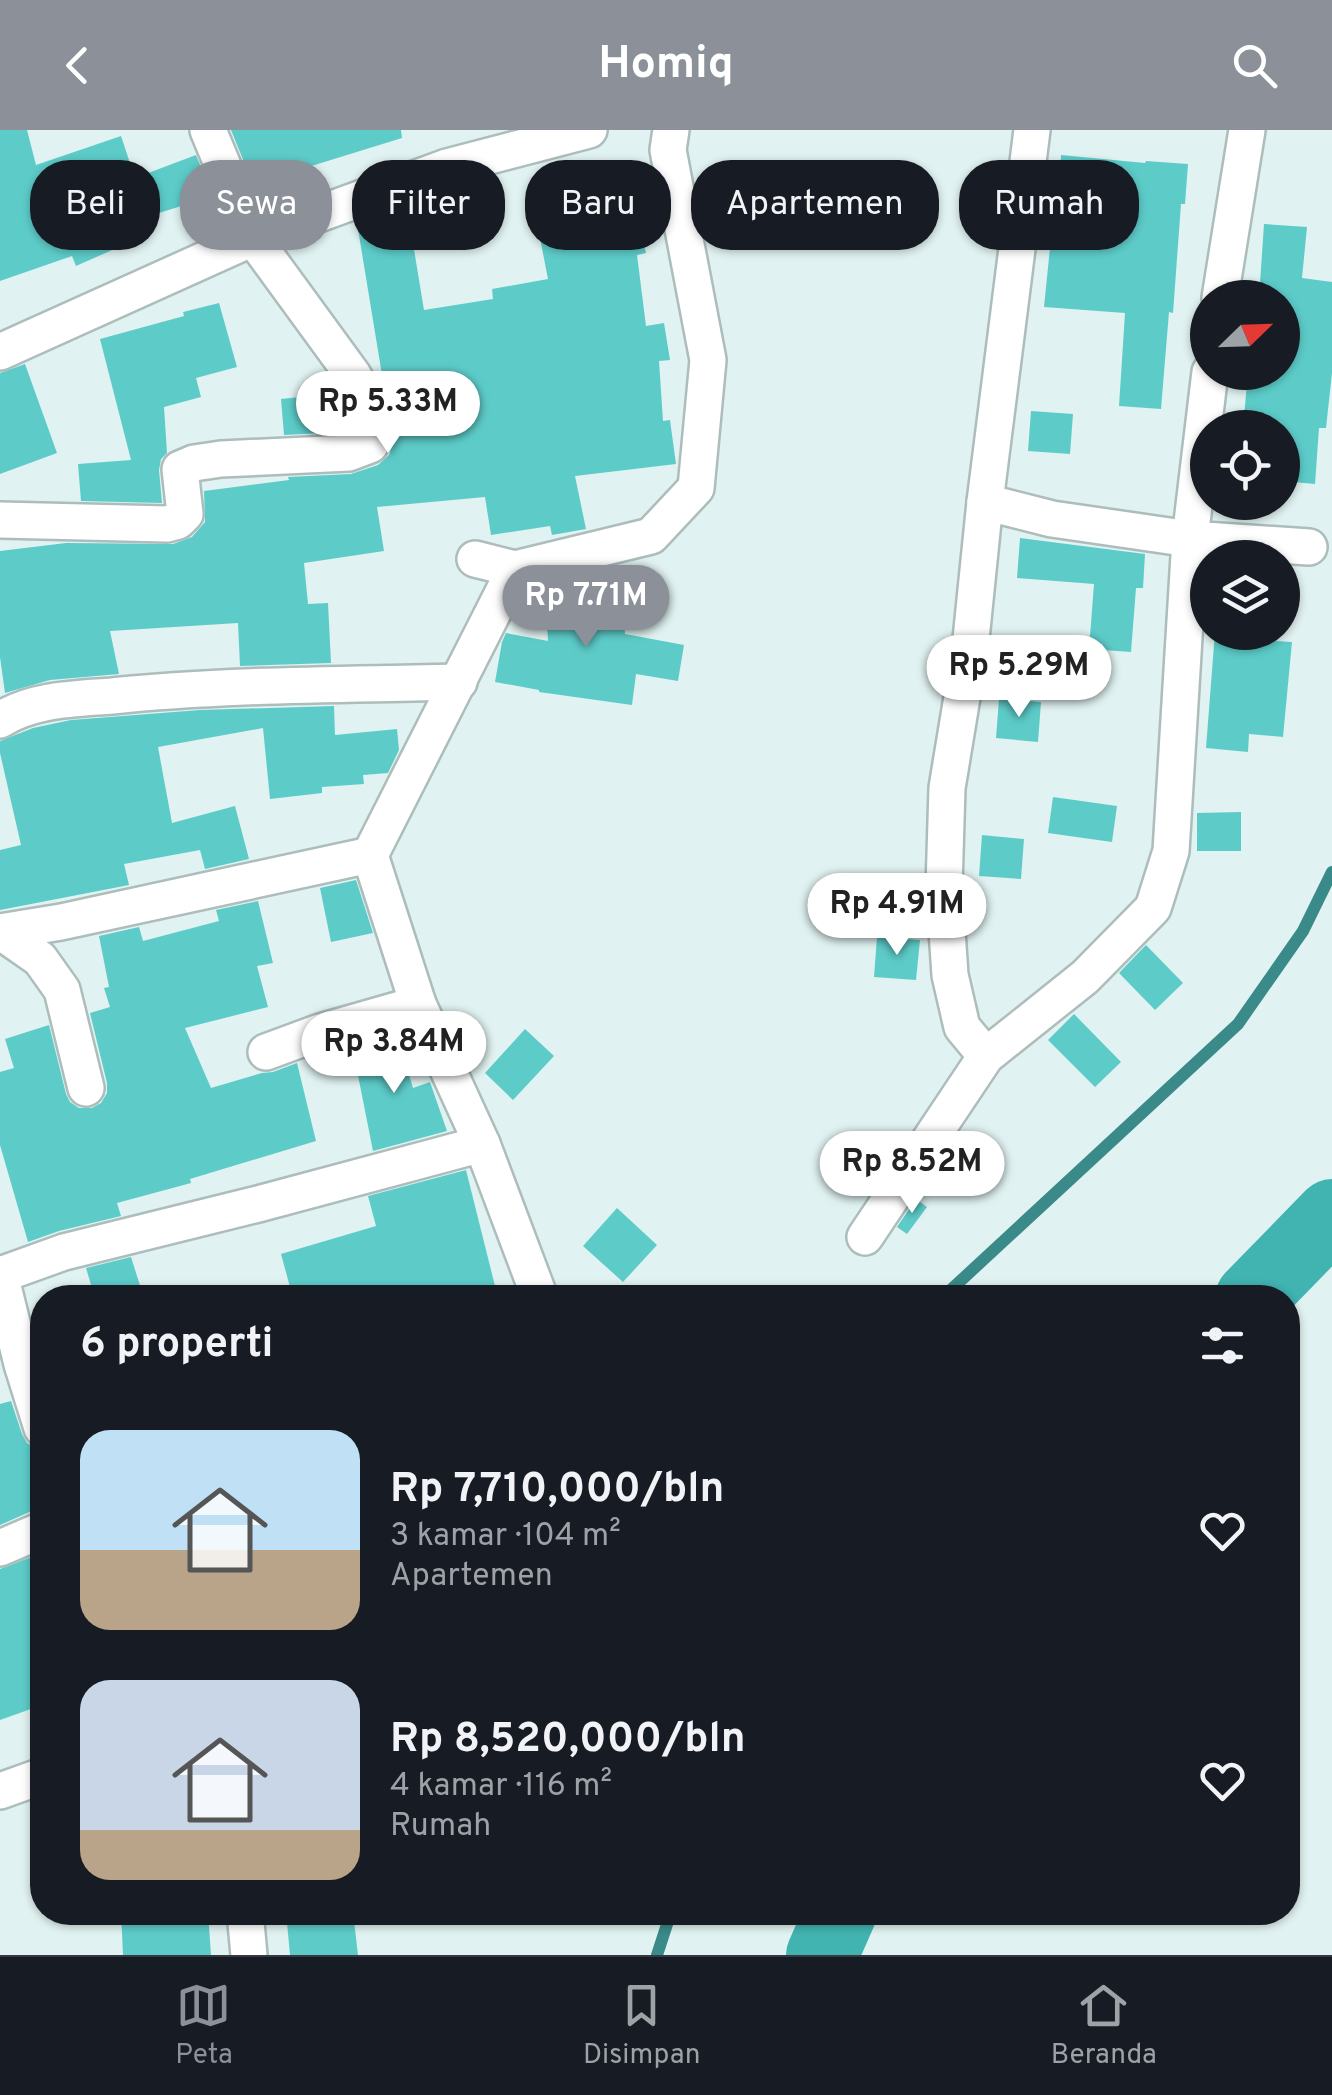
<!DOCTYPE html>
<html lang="id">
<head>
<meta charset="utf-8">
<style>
  :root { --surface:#171b24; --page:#242831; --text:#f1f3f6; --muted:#9ea1a6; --line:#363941; --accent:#8c9099 }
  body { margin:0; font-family:Overpass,sans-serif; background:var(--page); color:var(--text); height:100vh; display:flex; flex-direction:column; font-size:38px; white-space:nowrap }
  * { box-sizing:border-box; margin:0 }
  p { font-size:32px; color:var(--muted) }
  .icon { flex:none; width:55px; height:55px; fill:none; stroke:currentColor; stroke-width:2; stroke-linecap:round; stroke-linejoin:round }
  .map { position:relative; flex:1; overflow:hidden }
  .side { position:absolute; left:30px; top:1155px; width:1270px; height:640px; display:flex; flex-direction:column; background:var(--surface); border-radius:40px; box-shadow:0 2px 8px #0004 }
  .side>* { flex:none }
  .guide { position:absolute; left:30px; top:30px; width:1272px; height:90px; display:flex; gap:20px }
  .needle { width:65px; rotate:67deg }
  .tools { position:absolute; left:1190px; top:150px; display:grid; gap:20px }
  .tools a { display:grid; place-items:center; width:110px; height:110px; border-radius:50%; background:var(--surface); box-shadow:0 2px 8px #0004; font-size:50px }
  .price { position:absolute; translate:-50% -85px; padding:0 22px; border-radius:35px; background:#fff; color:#222; font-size:32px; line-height:65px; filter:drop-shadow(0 2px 5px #0008) }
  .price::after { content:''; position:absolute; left:50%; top:60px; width:30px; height:22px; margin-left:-15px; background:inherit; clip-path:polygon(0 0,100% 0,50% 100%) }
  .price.on { background:var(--accent); color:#fff }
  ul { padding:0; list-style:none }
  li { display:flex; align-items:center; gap:30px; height:250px; padding:0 50px }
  li span { display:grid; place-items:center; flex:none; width:280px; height:200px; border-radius:30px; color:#555 }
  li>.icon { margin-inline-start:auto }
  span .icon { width:120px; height:120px; fill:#fffc; stroke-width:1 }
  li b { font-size:42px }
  h2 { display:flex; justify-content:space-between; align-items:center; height:120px; padding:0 50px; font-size:42px }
  .chip { padding:0 35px; border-radius:40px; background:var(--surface); box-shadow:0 2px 8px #0004; font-size:35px; line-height:90px }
  .chip.on { background:var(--accent); color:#fff }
  header { display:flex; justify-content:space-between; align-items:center; height:130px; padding:0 50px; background:var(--accent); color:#fff; font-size:45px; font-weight:700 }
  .tab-bar { display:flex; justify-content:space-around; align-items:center; height:140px; border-top:2px solid var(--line); background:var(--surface); font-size:28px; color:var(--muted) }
  .tab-bar a { display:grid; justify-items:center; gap:5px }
  .tab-bar .on { color:var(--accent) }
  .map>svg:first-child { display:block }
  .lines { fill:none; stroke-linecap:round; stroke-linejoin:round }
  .stream { stroke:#398a88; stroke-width:12 }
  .river { stroke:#41b3b0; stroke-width:72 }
  .building { fill:#5dccc9 }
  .street-casing { stroke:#acbdbc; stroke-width:40 }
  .street { stroke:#fff; stroke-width:35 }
</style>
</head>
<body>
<header><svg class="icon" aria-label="back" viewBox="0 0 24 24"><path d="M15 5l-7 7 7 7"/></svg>Homiq<svg class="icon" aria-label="search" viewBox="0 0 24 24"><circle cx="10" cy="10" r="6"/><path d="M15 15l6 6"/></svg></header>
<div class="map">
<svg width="1332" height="1825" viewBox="0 0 1332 1825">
  <rect width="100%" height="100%" fill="#e0f2f1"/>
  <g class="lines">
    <g class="stream">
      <path d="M 942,1168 L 1238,894 L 1303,801 L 1332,742"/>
      <path d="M 657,1825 L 671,1782"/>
    </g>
    <g class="river">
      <path d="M 1251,1168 L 1332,1085"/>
      <path d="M 822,1825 L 841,1782"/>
    </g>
  </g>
  <g class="building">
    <path d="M 0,0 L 27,0 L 36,35 L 121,6 L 135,48 L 196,25 L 213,66 L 140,89 L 144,106 L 76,136 L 72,126 L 0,151 Z"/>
    <path d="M 231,0 L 401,0 L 402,8 L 253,54 Z"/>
    <path d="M 1061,25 L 1145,33 L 1146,31 L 1188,34 L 1185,74 L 1181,74 L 1173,183 L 1169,182 L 1161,279 L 1119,276 L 1125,183 L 1044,177 L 1053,88 L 1056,88 Z"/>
    <path d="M 607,46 L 616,83 L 636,78 L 646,123 L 637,125 L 646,196 L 664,193 L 670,230 L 659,231 L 663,291 L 670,290 L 676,334 L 575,346 L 586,399 L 552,405 L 550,396 L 491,405 L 485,367 L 377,377 L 384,421 L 304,433 L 308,474 L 328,473 L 331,533 L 240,536 L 238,493 L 110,501 L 119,544 L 50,550 L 5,563 L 0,527 L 0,421 L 66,413 L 173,414 L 192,407 L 205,392 L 204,361 L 289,350 L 288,347 L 351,344 L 378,335 L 389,325 L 396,305 L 393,277 L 384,257 L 357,93 L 394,79 L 407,77 L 424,180 L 493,169 L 492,159 L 548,149 L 538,98 L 582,89 L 574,53 Z"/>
    <path d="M 1264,94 L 1307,97 L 1302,148 L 1332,152 L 1332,243 L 1326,298 L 1319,298 L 1315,354 L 1282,351 L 1282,298 L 1243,298 L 1248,242 L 1282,242 L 1282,168 L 1259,168 Z"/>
    <path d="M 219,173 L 237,237 L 196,248 L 201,267 L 164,277 L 167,323 L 161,329 L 159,340 L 162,373 L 81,371 L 78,334 L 131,330 L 100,209 L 184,186 L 183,182 Z"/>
    <path d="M 25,234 L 57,323 L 0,344 L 0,243 Z"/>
    <path d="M 339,263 L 351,286 L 353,299 L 345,302 L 284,305 L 281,269 Z"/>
    <path d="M 1031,281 L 1073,284 L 1070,324 L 1028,321 Z"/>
    <path d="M 1020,408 L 1145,424 L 1143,458 L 1136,458 L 1131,522 L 1089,519 L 1094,454 L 1017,448 Z"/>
    <path d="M 622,456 L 625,504 L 684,515 L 678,551 L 636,544 L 632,575 L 539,562 L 539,560 L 495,552 L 502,512 L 506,503 L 548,511 L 545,460 Z"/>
    <path d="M 1215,502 L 1257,502 L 1257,510 L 1292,512 L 1283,607 L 1249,604 L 1248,622 L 1206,618 Z"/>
    <path d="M 999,569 L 1041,572 L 1038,612 L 996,608 Z"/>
    <path d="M 334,576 L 335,605 L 397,599 L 399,620 L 388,643 L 363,645 L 364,654 L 322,657 L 322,663 L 270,669 L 263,598 L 158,617 L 172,693 L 235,676 L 249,729 L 205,739 L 200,720 L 124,734 L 129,755 L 0,780 L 0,720 L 21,715 L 0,623 L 0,611 L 33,598 L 71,590 L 200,580 Z"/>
    <path d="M 1053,667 L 1117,676 L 1112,712 L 1048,703 Z"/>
    <path d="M 1241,682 L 1241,721 L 1197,721 L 1197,683 Z"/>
    <path d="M 982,705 L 1024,709 L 1021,749 L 979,746 Z"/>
    <path d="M 356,750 L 373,803 L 331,812 L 320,758 Z"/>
    <path d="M 258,771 L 273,833 L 257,836 L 268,877 L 185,898 L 211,958 L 262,943 L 273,942 L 297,933 L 316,1011 L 190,1049 L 191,1053 L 117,1073 L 121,1086 L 59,1101 L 28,1112 L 0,1015 L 0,942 L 14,938 L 5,909 L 49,895 L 66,964 L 70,972 L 79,978 L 92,978 L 101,973 L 107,963 L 107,953 L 90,883 L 110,877 L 104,858 L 109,857 L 99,806 L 139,797 L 143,811 L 219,791 L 216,780 Z"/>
    <path d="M 877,807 L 920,810 L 916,850 L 874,847 Z"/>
    <path d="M 1146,815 L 1183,853 L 1155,880 L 1119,843 Z"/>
    <path d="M 1074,884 L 1121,932 L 1095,957 L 1048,910 Z"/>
    <path d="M 525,899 L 554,926 L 513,970 L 485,943 Z"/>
    <path d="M 396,903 L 413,958 L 430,952 L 447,1001 L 373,1021 L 352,915 Z"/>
    <path d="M 466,1040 L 498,1168 L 293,1168 L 281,1124 L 376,1096 L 368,1066 Z"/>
    <path d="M 916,1069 L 927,1077 L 907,1104 L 897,1097 Z"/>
    <path d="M 617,1078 L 657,1115 L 623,1152 L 583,1116 Z"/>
    <path d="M 131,1127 L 144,1168 L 95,1168 L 86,1138 Z"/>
    <path d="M 11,1271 L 22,1304 L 27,1313 L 36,1318 L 42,1319 L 42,1379 L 34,1380 L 0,1395 L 0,1274 Z"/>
    <path d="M 42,1423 L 42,1575 L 0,1590 L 0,1439 Z"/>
    <path d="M 121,1782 L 208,1782 L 211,1825 L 123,1825 Z"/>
    <path d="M 286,1782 L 353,1782 L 358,1825 L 290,1825 Z"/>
  </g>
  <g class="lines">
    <defs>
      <g id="street">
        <path d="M 208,0 L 253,108 L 447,37 L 589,0"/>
        <path d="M 1220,168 L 1247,0"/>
        <path d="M 0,222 L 253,108 L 353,245 L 372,279 L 375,306 L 370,315 L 349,323 L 221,329 L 194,333 L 180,339 L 185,384 L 178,391 L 167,394 L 0,390"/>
        <path d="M 1210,242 L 1190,409 L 1309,417"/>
        <path d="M 985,372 L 1032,0"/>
        <path d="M 475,429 L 515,439"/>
        <path d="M 0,590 C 33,569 74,569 112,566 C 227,554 343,555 459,552"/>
        <path d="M 0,802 L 61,792 L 370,725"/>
        <path d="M 1,802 L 40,829 L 62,860 L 86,958"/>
        <path d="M 266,922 L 320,902 L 418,874"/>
        <path d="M 865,1107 L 986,926 L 962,897 L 950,845 L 944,757 L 947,658 L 970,519 L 985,372 L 1052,389 L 1190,409 L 1171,721 L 1153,778 L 1085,847 L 986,926"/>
        <path d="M 0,1144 L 22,1234 L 42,1298"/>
        <path d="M 0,1145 L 64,1122 L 258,1074 L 482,1014"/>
        <path d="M 540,1168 L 482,1014 L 418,874 L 370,725 L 515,439 L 651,406 L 696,358 L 708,230 L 668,20 L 671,0"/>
        <path d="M 0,1418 L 42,1400"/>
        <path d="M 0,1661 L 42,1646"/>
        <path d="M 245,1782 L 249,1825"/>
      </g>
    </defs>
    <use href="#street" class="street-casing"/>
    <use href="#street" class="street"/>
  </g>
</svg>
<div class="tools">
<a><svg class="needle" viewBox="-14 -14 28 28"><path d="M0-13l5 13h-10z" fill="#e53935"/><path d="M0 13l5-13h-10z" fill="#9ea1a6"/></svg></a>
<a><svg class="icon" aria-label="locate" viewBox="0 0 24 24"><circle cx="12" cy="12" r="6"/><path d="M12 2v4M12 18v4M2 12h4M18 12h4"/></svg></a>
<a><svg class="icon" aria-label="layers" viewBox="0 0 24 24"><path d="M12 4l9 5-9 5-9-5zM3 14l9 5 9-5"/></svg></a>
</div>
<b class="price" style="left:388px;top:326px">Rp 5.33M</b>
<b class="price on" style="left:586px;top:520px">Rp 7.71M</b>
<b class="price" style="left:1019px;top:590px">Rp 5.29M</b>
<b class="price" style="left:897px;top:828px">Rp 4.91M</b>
<b class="price" style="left:394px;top:966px">Rp 3.84M</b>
<b class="price" style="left:912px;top:1086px">Rp 8.52M</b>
<div class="guide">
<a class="chip">Beli</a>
<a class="chip on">Sewa</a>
<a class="chip">Filter</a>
<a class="chip">Baru</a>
<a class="chip">Apartemen</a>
<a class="chip">Rumah</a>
</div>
<section class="side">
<h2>6 properti<svg class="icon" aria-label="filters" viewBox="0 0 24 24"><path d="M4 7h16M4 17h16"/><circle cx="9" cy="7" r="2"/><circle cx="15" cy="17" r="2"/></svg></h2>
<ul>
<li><span style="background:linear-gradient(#bfe0f5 60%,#b9a48a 0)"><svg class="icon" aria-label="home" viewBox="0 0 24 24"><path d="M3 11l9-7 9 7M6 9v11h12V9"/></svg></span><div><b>Rp 7,710,000/bln</b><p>3 kamar · 104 m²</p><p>Apartemen</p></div><svg class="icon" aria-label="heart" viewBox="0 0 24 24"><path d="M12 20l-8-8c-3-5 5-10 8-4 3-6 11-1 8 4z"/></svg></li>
<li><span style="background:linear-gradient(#c9d6e8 75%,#b9a48a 0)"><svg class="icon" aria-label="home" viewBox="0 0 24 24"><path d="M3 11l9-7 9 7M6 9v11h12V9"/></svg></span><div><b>Rp 8,520,000/bln</b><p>4 kamar · 116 m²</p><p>Rumah</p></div><svg class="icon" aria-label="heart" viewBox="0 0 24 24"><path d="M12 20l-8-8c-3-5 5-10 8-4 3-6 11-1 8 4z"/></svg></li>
</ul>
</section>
</div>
<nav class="tab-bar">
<a class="on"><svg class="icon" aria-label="map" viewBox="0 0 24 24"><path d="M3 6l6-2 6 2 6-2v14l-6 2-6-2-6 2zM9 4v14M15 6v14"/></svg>Peta</a>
<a><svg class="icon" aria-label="saved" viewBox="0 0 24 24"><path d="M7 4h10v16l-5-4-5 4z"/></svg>Disimpan</a>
<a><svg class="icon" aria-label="home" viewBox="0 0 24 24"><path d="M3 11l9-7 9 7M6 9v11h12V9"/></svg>Beranda</a>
</nav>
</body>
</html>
